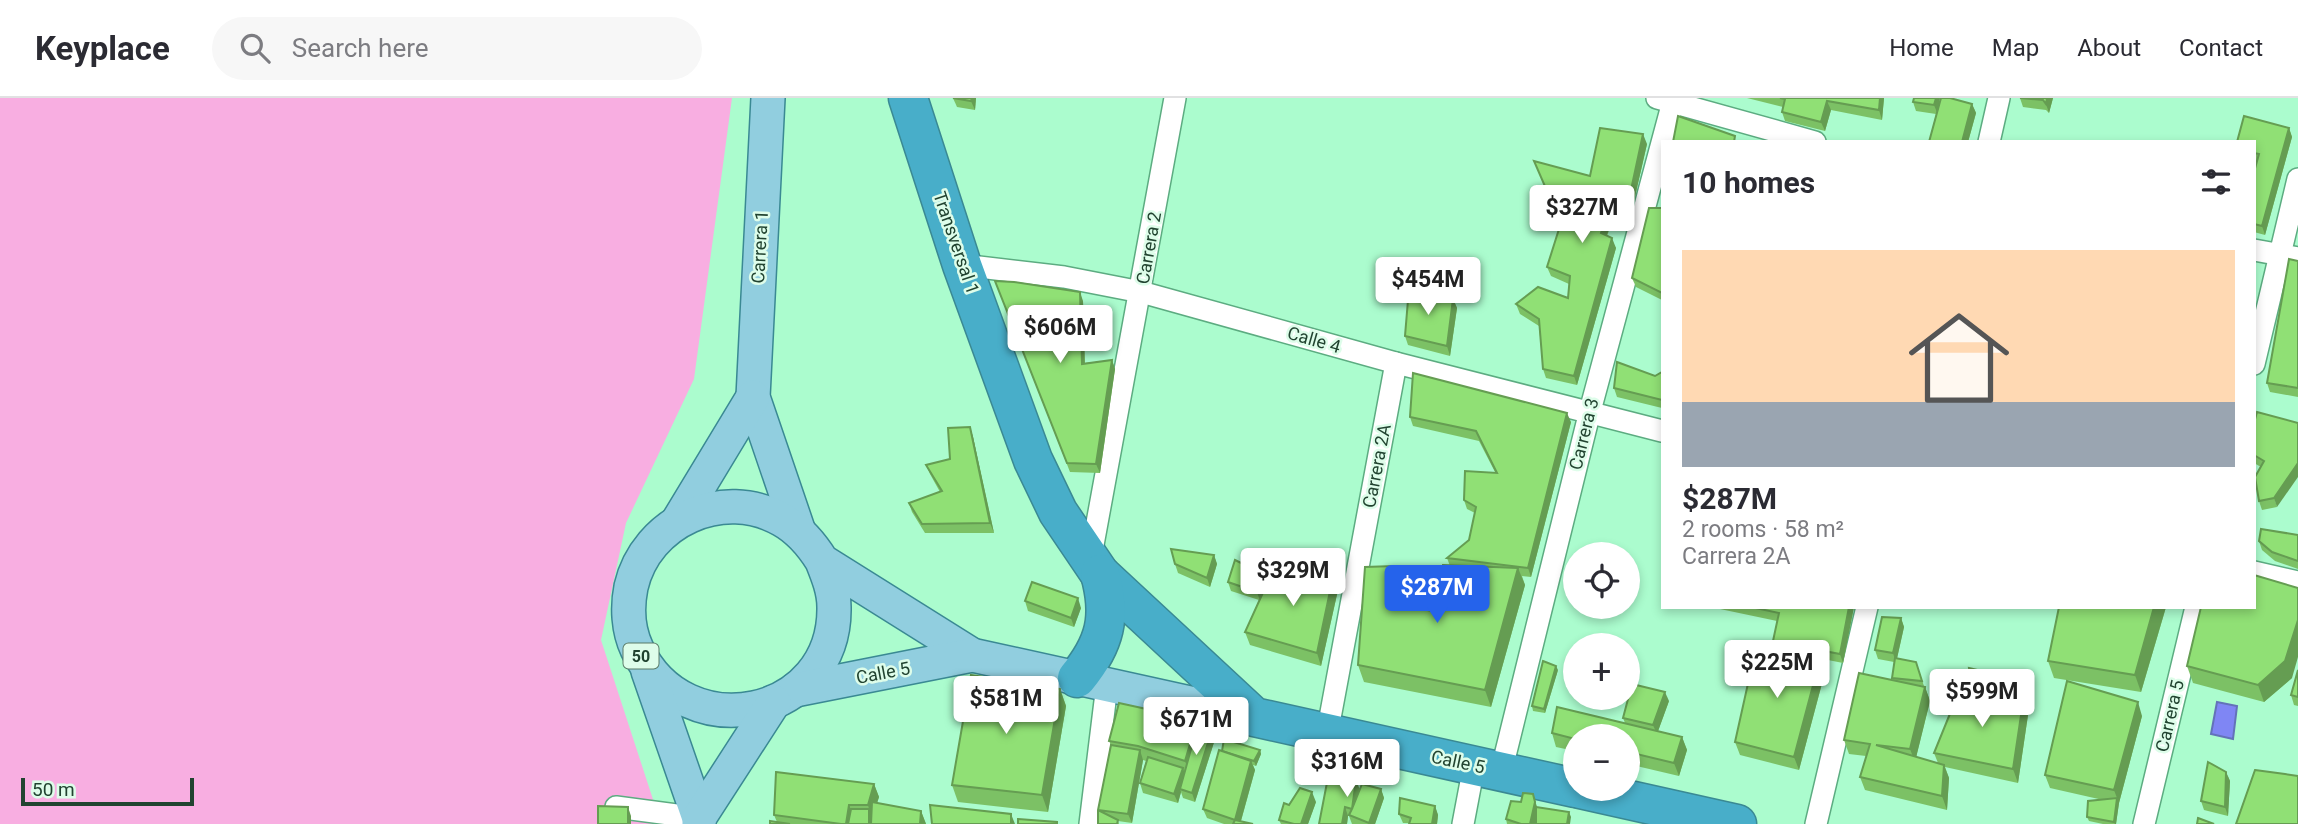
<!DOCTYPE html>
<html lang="en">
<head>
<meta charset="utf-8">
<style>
  :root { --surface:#fff; --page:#f7f7f7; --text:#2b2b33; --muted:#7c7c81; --line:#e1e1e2; --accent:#2563eb }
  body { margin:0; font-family:Roboto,sans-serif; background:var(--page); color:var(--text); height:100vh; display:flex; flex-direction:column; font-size:26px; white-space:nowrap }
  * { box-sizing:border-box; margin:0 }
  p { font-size:23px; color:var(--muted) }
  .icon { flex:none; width:38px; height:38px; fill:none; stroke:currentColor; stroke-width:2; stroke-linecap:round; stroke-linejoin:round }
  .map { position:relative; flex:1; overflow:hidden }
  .details { position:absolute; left:1661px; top:42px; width:595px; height:469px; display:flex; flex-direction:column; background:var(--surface); border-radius:0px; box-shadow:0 4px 10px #0003 }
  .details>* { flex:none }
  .tools { position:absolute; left:1563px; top:444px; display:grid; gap:14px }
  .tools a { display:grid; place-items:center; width:77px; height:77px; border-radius:50%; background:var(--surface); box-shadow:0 4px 10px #0003; font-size:35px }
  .scale { position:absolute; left:21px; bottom:18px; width:173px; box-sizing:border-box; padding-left:7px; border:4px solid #214330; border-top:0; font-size:19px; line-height:24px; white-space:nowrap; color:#214330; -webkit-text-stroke:5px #defdea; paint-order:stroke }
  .price { position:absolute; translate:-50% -60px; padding:0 16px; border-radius:7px; background:#fff; color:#222; font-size:23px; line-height:46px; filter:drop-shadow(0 2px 4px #0008) }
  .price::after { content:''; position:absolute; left:50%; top:42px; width:21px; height:16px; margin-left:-10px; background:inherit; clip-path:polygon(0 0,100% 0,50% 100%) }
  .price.active { background:var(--accent); color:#fff }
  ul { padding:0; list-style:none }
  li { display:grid; align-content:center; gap:14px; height:371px; padding:0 21px }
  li+li { border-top:2px solid var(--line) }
  li span { display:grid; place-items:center; height:217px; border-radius:0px; color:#555 }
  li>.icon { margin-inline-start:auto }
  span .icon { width:126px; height:126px; fill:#fffc; stroke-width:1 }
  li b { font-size:30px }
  h2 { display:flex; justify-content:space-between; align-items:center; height:84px; padding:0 21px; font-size:30px }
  header { display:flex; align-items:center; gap:42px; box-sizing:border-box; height:98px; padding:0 35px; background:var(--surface); border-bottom:2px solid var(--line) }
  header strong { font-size:33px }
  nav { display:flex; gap:38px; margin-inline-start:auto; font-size:24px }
  .search { width:490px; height:63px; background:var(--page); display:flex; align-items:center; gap:18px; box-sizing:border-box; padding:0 24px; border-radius:38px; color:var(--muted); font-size:26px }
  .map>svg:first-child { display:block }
  .green { fill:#f8aee1 }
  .water { fill:#7f86f4; stroke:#6372b9; stroke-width:2 }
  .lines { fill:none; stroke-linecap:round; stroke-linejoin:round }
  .street-casing { stroke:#5cac81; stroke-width:24 }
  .primary-casing { stroke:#3a8993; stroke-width:36 }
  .highway-casing { stroke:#3a8993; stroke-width:41 }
  .street { stroke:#fff; stroke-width:21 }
  .primary { stroke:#91cedf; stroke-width:33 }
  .highway { stroke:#48aec9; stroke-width:38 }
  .wall { fill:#7cc165 }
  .shaded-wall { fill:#659d52 }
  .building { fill:#90e075; stroke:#659d52; stroke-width:2 }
  .labels { text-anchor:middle; stroke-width:5; stroke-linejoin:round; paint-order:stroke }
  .shield { fill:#defdea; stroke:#5a7b68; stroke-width:2 }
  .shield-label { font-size:16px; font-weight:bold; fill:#214330 }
  .street-label { font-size:18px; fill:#214330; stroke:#defdea }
</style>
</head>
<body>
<header>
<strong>Keyplace</strong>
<div class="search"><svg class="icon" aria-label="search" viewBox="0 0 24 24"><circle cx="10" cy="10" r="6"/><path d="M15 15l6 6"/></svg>Search here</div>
<nav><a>Home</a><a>Map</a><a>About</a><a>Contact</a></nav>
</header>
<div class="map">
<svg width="2298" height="726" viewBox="0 0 2298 726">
  <rect width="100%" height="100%" fill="#abfcce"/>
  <path class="green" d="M 0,0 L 732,0 L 694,281 L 626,425 L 601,542 L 661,726 L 0,726 Z"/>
  <path class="water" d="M 2217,604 L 2237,608 L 2233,641 L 2211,636 Z"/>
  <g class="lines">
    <defs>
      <g id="street">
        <path d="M 1657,0 L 1815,44"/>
        <path d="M 1989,44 L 1999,0"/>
        <path d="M 2254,152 L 2298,160"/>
        <path d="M 962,167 L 1064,179 L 1141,194 L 1396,265 L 1662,333"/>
        <path d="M 2254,266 L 2298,81"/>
        <path d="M 1090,463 L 1175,0"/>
        <path d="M 2254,474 L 2298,484"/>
        <path d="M 1327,636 L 1396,265"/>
        <path d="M 1501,674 L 1590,313 L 1674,0"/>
        <path d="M 616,709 L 699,720"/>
        <path d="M 1090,726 L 1107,587"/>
        <path d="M 1463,726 L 1474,668"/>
        <path d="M 1816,726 L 1867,509"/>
        <path d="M 2144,726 L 2196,509"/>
      </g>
      <g id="primary">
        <path d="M 768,0 L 753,299 L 799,434"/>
        <path d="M 678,423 L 753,299"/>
        <path d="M 822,463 C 828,478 834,493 834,509 C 836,621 685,652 637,551 C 628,532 627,509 631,489 C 646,423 723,388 782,422 C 800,432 812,447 822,463 L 972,557 L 1254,619"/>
        <path d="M 648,573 L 699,720 L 699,726"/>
        <path d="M 795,592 L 972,557"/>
        <path d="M 699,720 L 774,604"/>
      </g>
      <g id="highway">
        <path d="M 908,0 L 962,167 L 1033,362 L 1058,414 L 1100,476 L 1254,619 L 1575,690"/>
        <path d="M 1077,580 C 1105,546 1112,519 1100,476"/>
        <path d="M 1580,691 L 1737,726"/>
      </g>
    </defs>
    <use href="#street" class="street-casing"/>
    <use href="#primary" class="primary-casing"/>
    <use href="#highway" class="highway-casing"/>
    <use href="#street" class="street"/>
    <use href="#primary" class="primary"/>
    <use href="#highway" class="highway"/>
  </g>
  <g class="wall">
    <path d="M 953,0 L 976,0 L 975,12 L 957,9 Z"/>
    <path d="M 1747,0 L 1884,0 L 1882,22 L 1831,12 L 1825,33 L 1785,23 L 1782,14 L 1783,9 Z"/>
    <path d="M 2020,0 L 2053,0 L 2049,15 L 2046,12 L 2023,9 Z"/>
    <path d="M 1913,4 L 1972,6 L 1976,15 L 1968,44 L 1929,44 L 1936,16 L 1916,13 Z"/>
    <path d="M 2289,30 L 2292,39 L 2265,137 L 2254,134 L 2254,74 L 2257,64 L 2254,63 L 2254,44 Z"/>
    <path d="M 1647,46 L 1631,116 L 1613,121 L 1607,138 L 1616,150 L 1577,287 L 1546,280 L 1543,271 L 1539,228 L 1520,216 L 1516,206 L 1568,200 L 1569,186 L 1551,178 L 1547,169 L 1574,126 L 1575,115 L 1553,109 L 1538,72 L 1590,78 Z"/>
    <path d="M 1662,110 L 1662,202 L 1636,189 L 1632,180 Z"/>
    <path d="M 2298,163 L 2298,299 L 2270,294 L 2267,285 Z"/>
    <path d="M 995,183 L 1083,203 L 1085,265 L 1112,262 L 1115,271 L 1100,375 L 1070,374 Z"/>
    <path d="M 1453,201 L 1457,210 L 1450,258 L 1408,247 L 1405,238 Z"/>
    <path d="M 1662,274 L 1662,310 L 1617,299 L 1614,290 L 1655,278 Z"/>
    <path d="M 1410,319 L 1571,324 L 1531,479 L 1522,478 L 1525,487 L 1491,609 L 1364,584 L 1358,567 L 1400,485 L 1401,508 L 1434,513 L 1450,468 L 1447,460 L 1469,442 L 1475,415 L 1467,411 L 1464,402 L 1495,374 L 1479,343 L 1413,328 Z"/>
    <path d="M 2254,325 L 2277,409 L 2262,412 L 2259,403 L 2261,369 L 2254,365 Z"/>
    <path d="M 970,329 L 973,339 L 994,435 L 925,435 L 912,414 L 909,405 L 940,394 L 930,376 L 926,367 L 950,361 Z"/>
    <path d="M 2298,437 L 2298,471 L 2275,463 L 2262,452 L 2259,443 Z"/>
    <path d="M 1214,457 L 1217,466 L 1210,489 L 1178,475 L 1175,466 Z"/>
    <path d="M 1333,479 L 1338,492 L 1321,568 L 1250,547 L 1245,534 L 1259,502 L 1231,493 L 1228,484 Z"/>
    <path d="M 1025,503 L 1081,510 L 1074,529 L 1028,513 Z"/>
    <path d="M 1719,509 L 1854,509 L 1843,565 L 1818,560 L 1825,574 L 1799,672 L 1740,657 L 1735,644 L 1775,549 L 1773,543 L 1777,523 L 1720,511 Z"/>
    <path d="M 2166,509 L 2141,594 L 2054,580 L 2048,563 Z"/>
    <path d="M 1901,520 L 1904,529 L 1897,560 L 1916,564 L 1924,588 L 1915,587 L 1925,589 L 1930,603 L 1916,659 L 1938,665 L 1934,655 L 1975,594 L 1972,587 L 2011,580 L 2014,589 L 2015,602 L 2023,604 L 2028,617 L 2018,685 L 1945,669 L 1949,680 L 1947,712 L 1865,692 L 1860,679 L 1866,658 L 1849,656 L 1844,642 L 1893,582 L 1892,580 L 1894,564 L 1878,561 L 1875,552 Z"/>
    <path d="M 2187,568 L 2292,580 L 2264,604 L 2193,585 Z"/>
    <path d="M 1558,572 L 1545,615 L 1533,613 L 1532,608 Z"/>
    <path d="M 2298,572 L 2298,608 L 2294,607 L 2291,597 Z"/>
    <path d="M 1060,591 L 1066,608 L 1048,714 L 958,704 L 952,687 Z"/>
    <path d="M 1585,600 L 1604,600 L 1602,606 L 1586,603 Z"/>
    <path d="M 1669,603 L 1658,633 L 1682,639 L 1687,652 L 1679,678 L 1628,666 L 1628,639 L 1575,639 L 1575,653 L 1556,649 L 1552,635 L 1625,625 L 1623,620 Z"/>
    <path d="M 2142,618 L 2119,705 L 2116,726 L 2103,726 L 2089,723 L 2087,719 L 2103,702 L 2050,690 L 2045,677 Z"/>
    <path d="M 1198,626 L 1213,629 L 1216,638 L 1195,704 L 1183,700 L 1181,694 L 1178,705 L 1143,695 L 1140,685 L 1146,663 L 1143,662 L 1132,725 L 1118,723 L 1119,726 L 1098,726 L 1111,647 L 1109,643 Z"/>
    <path d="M 1260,652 L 1261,656 L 1256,668 L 1253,667 L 1255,672 L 1241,723 L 1253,726 L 1224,726 L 1207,720 L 1203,711 Z"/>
    <path d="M 2226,674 L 2230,683 L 2228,718 L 2204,712 L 2201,703 Z"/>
    <path d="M 874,686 L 879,699 L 877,705 L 921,713 L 926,726 L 770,726 L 777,724 L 774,717 Z"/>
    <path d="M 1360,691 L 1381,691 L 1384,700 L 1375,726 L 1352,726 L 1349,718 L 1348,718 L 1347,726 L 1319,726 Z"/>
    <path d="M 1533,696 L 1537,709 L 1571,719 L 1536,723 L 1535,726 L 1507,726 L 1506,721 L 1521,704 Z"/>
    <path d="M 1316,704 L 1308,726 L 1281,726 L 1279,722 L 1289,707 Z"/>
    <path d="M 1435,708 L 1438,717 L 1437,726 L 1403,725 L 1399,716 Z"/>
  </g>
  <g class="shaded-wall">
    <path d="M 972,0 L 976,0 L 975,12 L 971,3 Z"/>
    <path d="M 1880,0 L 1884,0 L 1882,22 L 1879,12 Z"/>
    <path d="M 1936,0 L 1940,0 L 1938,17 L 1934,7 Z"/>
    <path d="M 2047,0 L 2053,0 L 2049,15 L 2046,6 Z"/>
    <path d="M 1827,3 L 1831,12 L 1825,33 L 1821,24 Z"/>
    <path d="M 1972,6 L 1976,15 L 1968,44 L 1962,44 Z"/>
    <path d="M 2289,30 L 2292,39 L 2265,137 L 2262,128 Z"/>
    <path d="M 1643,36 L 1647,46 L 1631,116 L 1628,106 Z"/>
    <path d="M 1610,111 L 1613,121 L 1604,144 L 1601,135 Z"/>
    <path d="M 1612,140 L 1616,150 L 1577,287 L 1574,278 Z"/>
    <path d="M 1080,194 L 1083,203 L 1085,275 L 1082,266 Z"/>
    <path d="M 1453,201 L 1457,210 L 1450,258 L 1447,248 Z"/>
    <path d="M 1112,262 L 1115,271 L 1100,375 L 1096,366 Z"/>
    <path d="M 1567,315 L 1571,324 L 1531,479 L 1528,470 Z"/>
    <path d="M 970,329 L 973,339 L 994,435 L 990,425 Z"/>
    <path d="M 2298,365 L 2298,379 L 2277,409 L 2274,400 Z"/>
    <path d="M 1214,457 L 1217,466 L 1210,489 L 1207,480 Z"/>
    <path d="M 1394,468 L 1400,485 L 1402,524 L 1395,507 Z"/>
    <path d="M 1518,470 L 1525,487 L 1491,609 L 1485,592 Z"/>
    <path d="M 1266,477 L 1269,486 L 1260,503 L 1257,494 Z"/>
    <path d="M 1333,479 L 1338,492 L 1321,568 L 1317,555 Z"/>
    <path d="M 1078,500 L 1081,510 L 1074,529 L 1071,520 Z"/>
    <path d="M 1849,509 L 1854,509 L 1843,565 L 1840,556 Z"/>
    <path d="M 2154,509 L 2166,509 L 2141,594 L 2135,577 Z"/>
    <path d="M 1901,520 L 1904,529 L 1896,565 L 1893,555 Z"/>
    <path d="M 2298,522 L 2298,559 L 2292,580 L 2264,604 L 2258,587 Z"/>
    <path d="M 1820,561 L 1825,574 L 1799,672 L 1794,659 Z"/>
    <path d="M 1556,568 L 1558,572 L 1545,615 L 1544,611 Z"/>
    <path d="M 2011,580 L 2014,589 L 2015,605 L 2011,596 Z"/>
    <path d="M 1925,589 L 1930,603 L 1915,664 L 1910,651 Z"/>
    <path d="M 1060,591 L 1066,608 L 1048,714 L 1042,697 Z"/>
    <path d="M 1665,594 L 1669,603 L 1657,636 L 1653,627 Z"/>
    <path d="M 2023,604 L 2028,617 L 2018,685 L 2013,671 Z"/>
    <path d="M 2138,604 L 2142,618 L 2119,705 L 2116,726 L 2115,726 L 2114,724 L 2117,700 L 2114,692 Z"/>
    <path d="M 1197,622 L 1202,636 L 1190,676 L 1185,663 Z"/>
    <path d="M 1213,629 L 1216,638 L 1195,704 L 1192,695 Z"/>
    <path d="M 1682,639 L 1687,652 L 1679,678 L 1674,665 Z"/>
    <path d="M 1140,652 L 1143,662 L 1132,725 L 1128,716 Z"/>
    <path d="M 1260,652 L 1261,656 L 1256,668 L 1254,663 Z"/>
    <path d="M 1251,663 L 1255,672 L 1240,726 L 1235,722 Z"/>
    <path d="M 1944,667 L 1949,680 L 1947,712 L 1942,698 Z"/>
    <path d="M 1183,670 L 1186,679 L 1180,691 L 1181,694 L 1178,705 L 1174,696 Z"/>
    <path d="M 2226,674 L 2230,683 L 2228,718 L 2225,709 Z"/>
    <path d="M 1356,682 L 1360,692 L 1355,720 L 1352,711 Z"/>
    <path d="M 874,686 L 879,699 L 872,720 L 873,726 L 869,726 L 869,711 L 868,707 Z"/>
    <path d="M 1381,691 L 1384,700 L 1375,726 L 1370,726 L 1369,725 Z"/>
    <path d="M 1312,694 L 1316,704 L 1308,726 L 1301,726 Z"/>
    <path d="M 1533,696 L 1538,713 L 1535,726 L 1530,726 Z"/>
    <path d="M 849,707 L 854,721 L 853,726 L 846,726 Z"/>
    <path d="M 1435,708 L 1438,717 L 1437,726 L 1432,726 Z"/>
    <path d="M 628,709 L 631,718 L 631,726 L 628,726 Z"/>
    <path d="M 1345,709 L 1348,718 L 1347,726 L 1342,726 Z"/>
    <path d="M 921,713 L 926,726 L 920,726 Z"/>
    <path d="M 1569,714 L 1571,719 L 1570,726 L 1567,726 Z"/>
    <path d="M 1011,716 L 1015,726 L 1011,726 Z"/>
  </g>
  <g class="building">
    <path d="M 953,0 L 972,0 L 971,3 Z"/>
    <path d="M 1780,0 L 1880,0 L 1879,12 L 1827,3 L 1821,24 L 1782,14 L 1785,1 Z"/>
    <path d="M 1914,0 L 1936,0 L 1934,7 L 1913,4 Z"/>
    <path d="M 1941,0 L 1950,0 L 1972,6 L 1962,44 L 1929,44 Z"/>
    <path d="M 2020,0 L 2047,0 L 2046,6 L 2043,2 Z"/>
    <path d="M 1678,18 L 1735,38 L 1734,44 L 1673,44 Z"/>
    <path d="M 2244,18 L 2289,30 L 2262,128 L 2254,126 L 2254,74 L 2259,56 L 2254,55 L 2254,44 L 2237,44 Z"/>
    <path d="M 1600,30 L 1643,36 L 1628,106 L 1610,111 L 1601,135 L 1612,140 L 1574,278 L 1543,271 L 1539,221 L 1516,206 L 1538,189 L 1568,200 L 1570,178 L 1547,169 L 1559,131 L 1574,126 L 1576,107 L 1550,100 L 1534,63 L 1590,78 Z"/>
    <path d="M 1649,110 L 1662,110 L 1662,195 L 1632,180 Z"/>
    <path d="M 2289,161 L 2298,163 L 2298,290 L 2267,285 Z"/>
    <path d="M 995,183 L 1014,184 L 1080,194 L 1082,266 L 1112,262 L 1096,366 L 1067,365 Z"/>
    <path d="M 1409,190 L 1453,201 L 1447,248 L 1405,238 Z"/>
    <path d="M 1617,264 L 1655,278 L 1662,274 L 1662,302 L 1614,290 Z"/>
    <path d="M 1413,275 L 1567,315 L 1528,470 L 1447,460 L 1469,442 L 1476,409 L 1464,402 L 1465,373 L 1497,375 L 1476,333 L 1410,319 Z"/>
    <path d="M 2257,314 L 2298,325 L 2298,365 L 2274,400 L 2259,403 L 2255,379 L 2264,363 L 2254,357 L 2254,325 Z"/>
    <path d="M 970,329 L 990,425 L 922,426 L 909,405 L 942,393 L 926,367 L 950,361 L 948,330 Z"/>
    <path d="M 2261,431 L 2298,437 L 2298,463 L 2272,454 L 2259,443 Z"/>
    <path d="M 1171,451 L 1214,457 L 1207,480 L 1175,466 Z"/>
    <path d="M 1235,462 L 1266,477 L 1257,494 L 1228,484 Z"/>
    <path d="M 1276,466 L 1333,479 L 1317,555 L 1245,534 Z"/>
    <path d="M 1443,467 L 1518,470 L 1485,592 L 1358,567 L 1365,469 L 1394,468 L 1395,507 L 1434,513 Z"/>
    <path d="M 2254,477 L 2298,490 L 2298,522 L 2285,563 L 2258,587 L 2187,568 L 2201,509 L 2254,509 Z"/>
    <path d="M 1032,484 L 1078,500 L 1071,520 L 1025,503 Z"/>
    <path d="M 1751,509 L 1849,509 L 1840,556 L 1773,543 L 1779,515 Z"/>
    <path d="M 2059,509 L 2154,509 L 2135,577 L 2048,563 Z"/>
    <path d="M 1882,519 L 1901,520 L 1893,555 L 1875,552 Z"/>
    <path d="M 1757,545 L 1820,561 L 1794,659 L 1735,644 Z"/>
    <path d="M 1895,560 L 1916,564 L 1922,583 L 1892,580 Z"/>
    <path d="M 1543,563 L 1556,568 L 1544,611 L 1532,608 Z"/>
    <path d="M 1969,570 L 2011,580 L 2011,596 L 1972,587 Z"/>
    <path d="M 2298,572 L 2298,599 L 2291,597 Z"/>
    <path d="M 1859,575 L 1925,589 L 1910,651 L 1876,647 L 1944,667 L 1942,698 L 1860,679 L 1870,646 L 1844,642 Z"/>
    <path d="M 971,577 L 1060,591 L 1042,697 L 952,687 Z"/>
    <path d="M 2067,583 L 2138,604 L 2114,692 L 2045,677 Z"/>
    <path d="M 1632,586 L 1665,594 L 1653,627 L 1623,620 Z"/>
    <path d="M 1960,591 L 2023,604 L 2013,671 L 1934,655 Z"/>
    <path d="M 1119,605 L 1197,622 L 1185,663 L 1138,648 L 1109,643 Z"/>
    <path d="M 1557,609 L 1682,639 L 1674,665 L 1628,654 L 1628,639 L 1575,639 L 1575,641 L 1552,635 Z"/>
    <path d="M 1198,626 L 1213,629 L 1192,695 L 1180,691 Z"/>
    <path d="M 1224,641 L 1260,652 L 1254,663 L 1222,653 Z"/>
    <path d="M 1111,647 L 1140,652 L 1128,716 L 1098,712 L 1118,722 L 1117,726 L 1098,726 L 1098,712 Z"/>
    <path d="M 1219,652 L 1251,663 L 1235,722 L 1203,711 Z"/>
    <path d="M 1148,659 L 1183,670 L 1174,696 L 1140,685 Z"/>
    <path d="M 2208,664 L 2226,674 L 2225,709 L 2201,703 Z"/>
    <path d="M 1330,669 L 1356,682 L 1352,711 L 1362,686 L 1381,691 L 1369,725 L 1349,717 L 1352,711 L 1345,709 L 1342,726 L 1319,726 Z"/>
    <path d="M 2255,672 L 2285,676 L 2298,678 L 2298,726 L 2236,726 Z"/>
    <path d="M 776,674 L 874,686 L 868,707 L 849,707 L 846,726 L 841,726 L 774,717 Z"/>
    <path d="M 1300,690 L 1312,694 L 1301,726 L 1294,726 L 1279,722 L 1284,705 L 1289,707 Z"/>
    <path d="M 1523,695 L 1533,696 L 1535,704 L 1530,726 L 1521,726 L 1506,721 L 1511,703 L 1521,704 Z"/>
    <path d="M 1400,700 L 1435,708 L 1432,726 L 1409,726 L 1411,720 L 1399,716 Z"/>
    <path d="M 2117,700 L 2114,724 L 2087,719 L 2088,703 Z"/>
    <path d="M 872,704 L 921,713 L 920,726 L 871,726 Z"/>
    <path d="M 930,707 L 1011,716 L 1011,726 L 932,726 Z"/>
    <path d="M 598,708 L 628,709 L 628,726 L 598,726 Z"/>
    <path d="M 1536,709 L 1569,714 L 1567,726 L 1536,726 Z"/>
    <path d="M 851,711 L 869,711 L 869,726 L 848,726 Z"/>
    <path d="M 2198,720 L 2214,726 L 2197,726 Z"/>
    <path d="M 1018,721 L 1057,724 L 1057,726 L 1018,726 Z"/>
    <path d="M 1235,722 L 1253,726 L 1233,726 Z"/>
    <path d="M 770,723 L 790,726 L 770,726 Z"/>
  </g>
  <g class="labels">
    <rect class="shield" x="623.5" y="545.5" width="35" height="25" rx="5"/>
    <g class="shield-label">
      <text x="641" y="564">50</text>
    </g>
    <g class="street-label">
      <text transform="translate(956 145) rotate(71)" y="6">Transversal 1</text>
      <text transform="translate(760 149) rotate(-87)" y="6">Carrera 1</text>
      <text transform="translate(1149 150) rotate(-80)" y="6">Carrera 2</text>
      <text transform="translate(1314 242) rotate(16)" y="6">Calle 4</text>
      <text transform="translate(1584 336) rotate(-76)" y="6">Carrera 3</text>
      <text transform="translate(1377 368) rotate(-79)" y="6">Carrera 2A</text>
      <text transform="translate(883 575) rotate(-11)" y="6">Calle 5</text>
      <text transform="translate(2170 618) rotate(-77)" y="6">Carrera 5</text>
      <text transform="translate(1458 664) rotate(12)" y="6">Calle 5</text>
    </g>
  </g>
</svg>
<div class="tools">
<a><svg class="icon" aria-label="locate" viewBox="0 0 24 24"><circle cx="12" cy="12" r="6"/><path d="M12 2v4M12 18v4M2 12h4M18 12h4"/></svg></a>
<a>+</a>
<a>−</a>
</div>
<div class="scale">50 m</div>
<b class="price" style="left:1582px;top:147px">$327M</b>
<b class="price" style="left:1428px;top:219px">$454M</b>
<b class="price" style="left:1060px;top:267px">$606M</b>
<b class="price" style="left:1293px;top:510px">$329M</b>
<b class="price active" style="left:1437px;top:527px">$287M</b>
<b class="price" style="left:1777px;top:602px">$225M</b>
<b class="price" style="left:1982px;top:631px">$599M</b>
<b class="price" style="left:1006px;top:638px">$581M</b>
<b class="price" style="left:1196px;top:659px">$671M</b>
<b class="price" style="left:1347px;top:701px">$316M</b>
<section class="details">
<h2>10 homes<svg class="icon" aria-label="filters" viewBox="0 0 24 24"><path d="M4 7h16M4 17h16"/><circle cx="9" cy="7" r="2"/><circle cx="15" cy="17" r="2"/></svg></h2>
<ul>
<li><span style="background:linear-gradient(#ffd9b3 70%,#9aa5b1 0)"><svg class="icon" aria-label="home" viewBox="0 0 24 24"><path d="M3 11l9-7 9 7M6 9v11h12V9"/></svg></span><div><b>$287M</b><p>2 rooms · 58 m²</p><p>Carrera 2A</p></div></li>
</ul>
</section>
</div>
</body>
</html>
